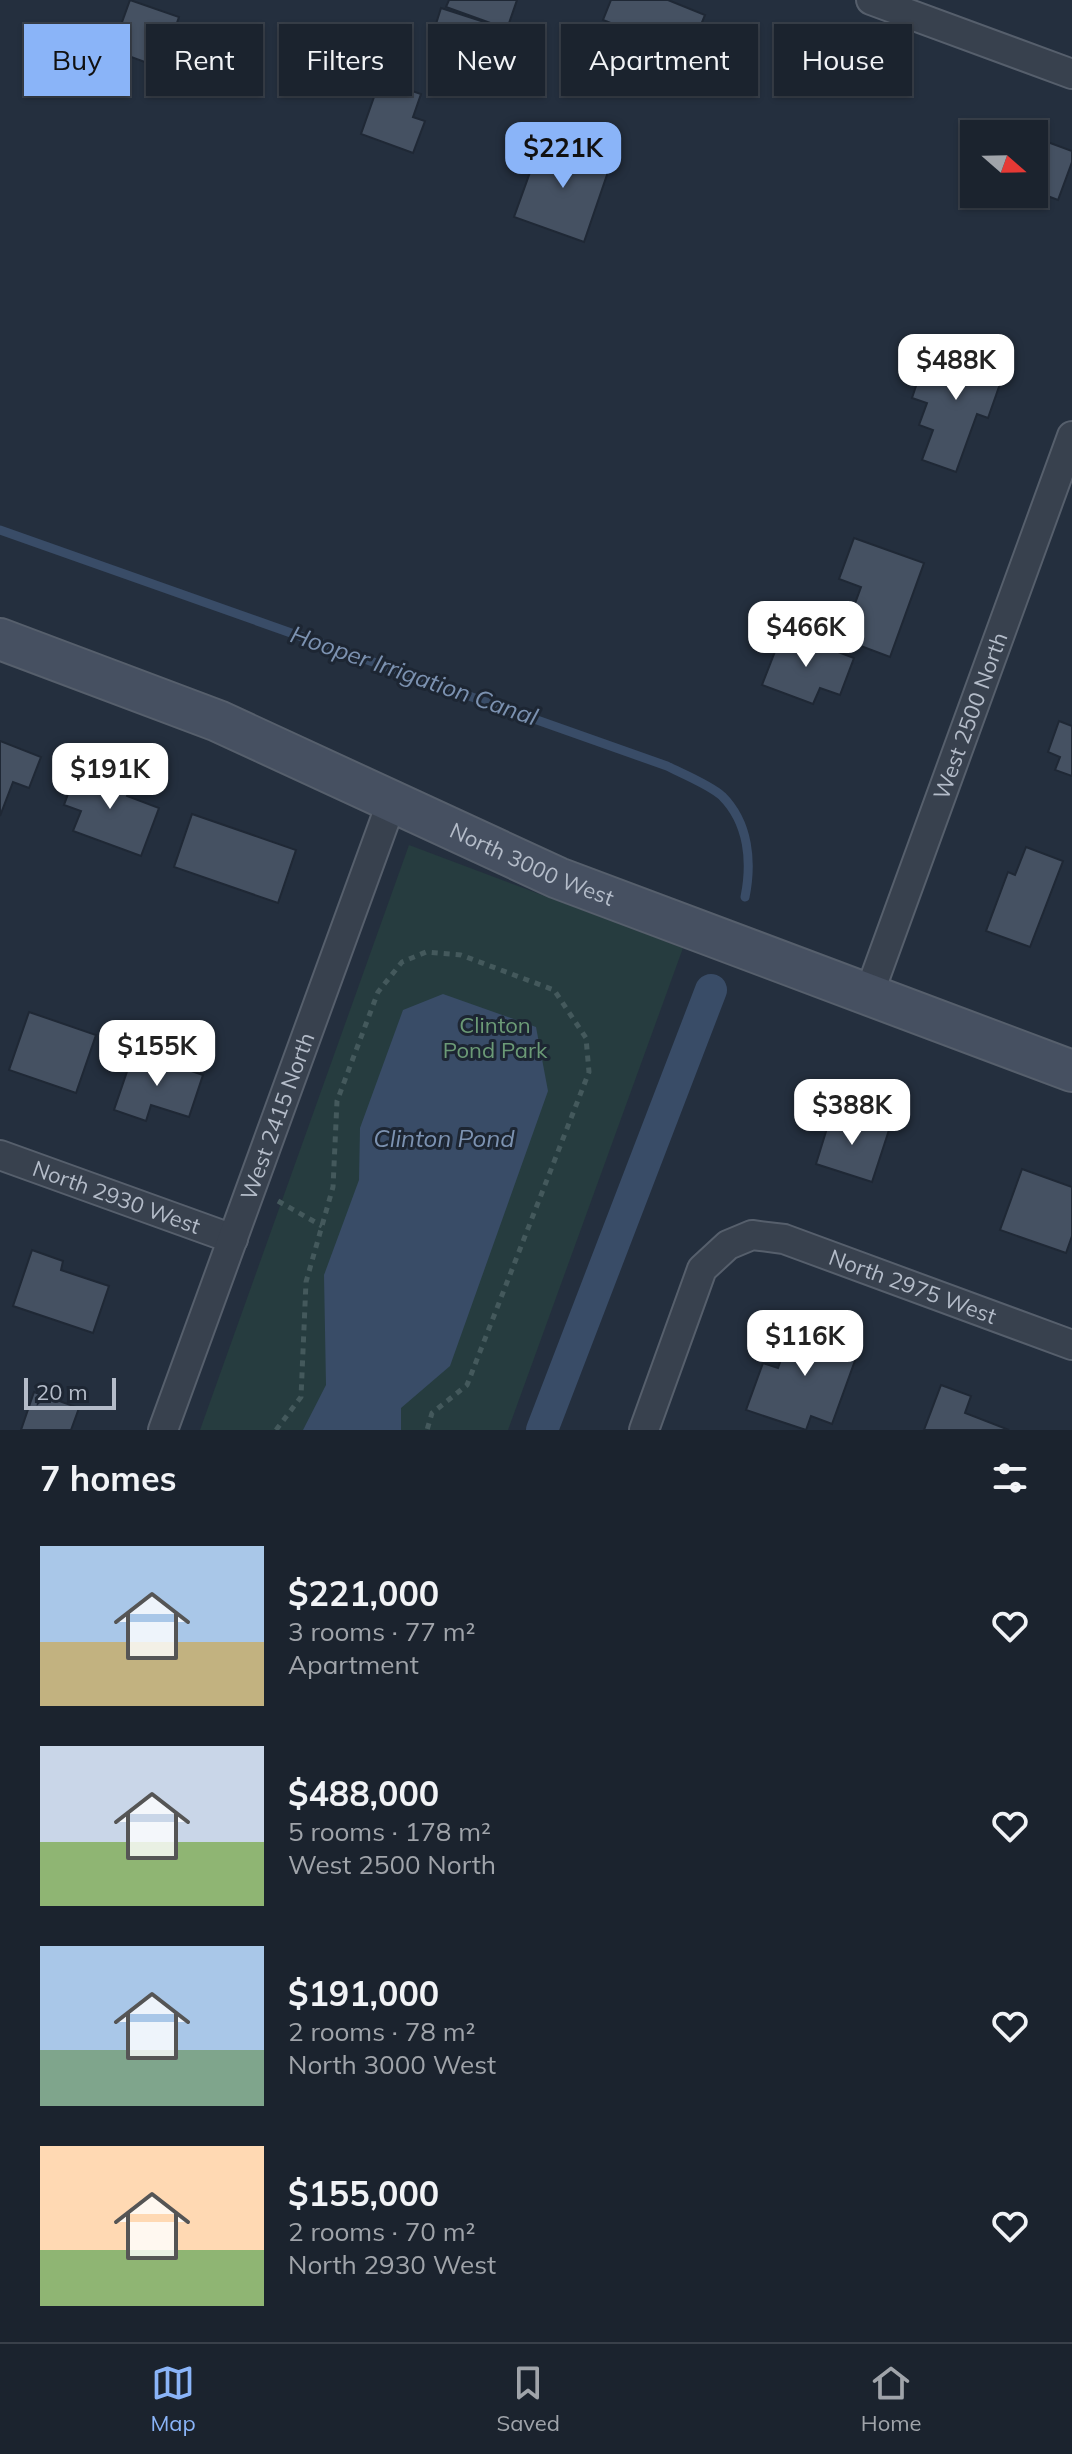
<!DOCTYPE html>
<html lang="en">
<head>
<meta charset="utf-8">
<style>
  :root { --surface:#1b232e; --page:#282f3a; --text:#f1f3f6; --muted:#a0a4aa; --line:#39404a; --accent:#8ab4f8 }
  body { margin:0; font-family:Mulish,sans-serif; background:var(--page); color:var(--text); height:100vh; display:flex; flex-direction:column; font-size:30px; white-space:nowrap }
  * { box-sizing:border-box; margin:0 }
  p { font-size:26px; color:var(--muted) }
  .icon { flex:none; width:44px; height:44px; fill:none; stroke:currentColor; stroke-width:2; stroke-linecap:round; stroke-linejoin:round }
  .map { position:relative; height:1430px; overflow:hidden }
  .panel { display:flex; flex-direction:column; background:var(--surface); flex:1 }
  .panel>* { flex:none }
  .top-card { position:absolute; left:24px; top:24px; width:1024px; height:72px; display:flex; gap:16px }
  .needle { width:52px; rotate:110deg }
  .fabs { position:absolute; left:960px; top:120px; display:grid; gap:16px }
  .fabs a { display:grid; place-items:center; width:88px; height:88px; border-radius:0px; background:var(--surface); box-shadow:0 2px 6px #0004,0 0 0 2px var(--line); font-size:40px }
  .scale { position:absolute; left:24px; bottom:20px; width:92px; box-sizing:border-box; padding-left:8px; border:4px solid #b4bcc9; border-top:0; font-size:22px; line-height:28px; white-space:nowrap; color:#b4bcc9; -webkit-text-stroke:6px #1d2633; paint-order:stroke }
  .price { position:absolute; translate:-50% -68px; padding:0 18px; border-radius:16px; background:#fff; color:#222; font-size:26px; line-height:52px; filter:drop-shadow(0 2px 4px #0008) }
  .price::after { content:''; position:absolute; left:50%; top:48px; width:24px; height:18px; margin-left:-12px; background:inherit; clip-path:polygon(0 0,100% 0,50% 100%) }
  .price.current { background:var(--accent); color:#111 }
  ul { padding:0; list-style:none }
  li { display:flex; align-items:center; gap:24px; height:200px; padding:0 40px }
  li span { display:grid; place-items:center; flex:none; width:224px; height:160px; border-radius:0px; color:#555 }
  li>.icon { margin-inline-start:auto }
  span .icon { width:96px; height:96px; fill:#fffc; stroke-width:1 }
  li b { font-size:34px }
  h2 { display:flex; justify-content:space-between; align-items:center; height:96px; padding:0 40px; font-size:34px }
  .chip { padding:0 28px; border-radius:0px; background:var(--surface); box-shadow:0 2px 6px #0004,0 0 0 2px var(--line); font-size:28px; line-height:72px }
  .chip.current { background:var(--accent); color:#111 }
  .dock { display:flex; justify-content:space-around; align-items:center; height:112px; border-top:2px solid var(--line); background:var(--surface); font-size:22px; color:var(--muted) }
  .dock a { display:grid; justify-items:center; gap:4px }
  .dock .current { color:var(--accent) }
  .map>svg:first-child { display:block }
  .green { fill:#263c3f }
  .water { fill:#394c67 }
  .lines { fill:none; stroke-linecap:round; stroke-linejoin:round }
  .stream { stroke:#394c67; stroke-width:9 }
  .canal { stroke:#394c67; stroke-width:32 }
  .building { fill:#455162; stroke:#1f2835; stroke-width:2 }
  .street-casing { stroke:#565f6c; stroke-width:32 }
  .secondary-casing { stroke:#565f6c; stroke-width:44 }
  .path { stroke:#44595c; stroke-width:5; stroke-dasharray:6 6; stroke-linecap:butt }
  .street { stroke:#38414e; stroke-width:28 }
  .secondary { stroke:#465061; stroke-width:40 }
  .labels { text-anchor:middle; stroke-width:6; stroke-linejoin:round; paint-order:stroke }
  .street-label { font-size:22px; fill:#b4bcc9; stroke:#1d2633 }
  .park-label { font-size:22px; fill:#6b9a76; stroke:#1d2633 }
  .water-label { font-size:24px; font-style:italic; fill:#7c92b1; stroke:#1d2633 }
</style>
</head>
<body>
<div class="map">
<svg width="1072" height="1430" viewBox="0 0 1072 1430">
  <rect width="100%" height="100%" fill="#242f3e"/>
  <path class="green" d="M 409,845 L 683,948 L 508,1430 L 200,1430 Z"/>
  <path class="water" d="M 443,994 L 536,1027 L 548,1091 L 450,1366 L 401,1408 L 401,1430 L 303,1430 L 326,1385 L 324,1275 L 359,1180 L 360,1128 L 403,1010 Z"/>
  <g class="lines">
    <path class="stream" d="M 0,530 L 667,766 C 683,774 710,785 722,796 C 749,823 752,862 745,897"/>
    <path class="canal" d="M 542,1430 L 711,990"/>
  </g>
  <g class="building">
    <path d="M 130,0 L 179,17 L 161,68 L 112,50 Z"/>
    <path d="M 449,0 L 517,0 L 507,29 L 446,7 Z"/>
    <path d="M 611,0 L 668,0 L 705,15 L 689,54 L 603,20 Z"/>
    <path d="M 441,8 L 506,29 L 500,45 L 436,24 Z"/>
    <path d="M 380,80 L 421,94 L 413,117 L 425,121 L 413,153 L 361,134 Z"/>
    <path d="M 998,123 L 1027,134 L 994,134 Z"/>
    <path d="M 1034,137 L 1072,151 L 1072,162 L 1058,200 L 1034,191 Z"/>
    <path d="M 542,139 L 611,163 L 584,242 L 514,217 Z"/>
    <path d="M 994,194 L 1026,194 L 1022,205 Z"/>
    <path d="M 951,341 L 1000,359 L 993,378 L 1001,381 L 988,418 L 977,414 L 956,472 L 922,460 L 933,430 L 919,425 L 927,403 L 912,398 L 922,368 L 939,374 Z"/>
    <path d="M 854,538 L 924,563 L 890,657 L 842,639 L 861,587 L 839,579 Z"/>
    <path d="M 783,631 L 854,658 L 840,695 L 820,688 L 813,704 L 762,685 Z"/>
    <path d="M 1059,721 L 1072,726 L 1072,776 L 1055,770 L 1060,757 L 1048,752 Z"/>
    <path d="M 0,741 L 41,757 L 29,788 L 13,782 L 0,816 Z"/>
    <path d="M 79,764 L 132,784 L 127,796 L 159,808 L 141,856 L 73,831 L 81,811 L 64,805 Z"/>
    <path d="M 192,814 L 296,850 L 278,903 L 174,867 Z"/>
    <path d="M 1026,847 L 1063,861 L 1030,947 L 986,931 L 1008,872 L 1015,875 Z"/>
    <path d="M 29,1012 L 96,1035 L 76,1093 L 9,1070 Z"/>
    <path d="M 134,1051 L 203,1075 L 189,1117 L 151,1105 L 146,1121 L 114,1110 Z"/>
    <path d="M 832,1112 L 889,1130 L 872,1182 L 816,1164 Z"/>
    <path d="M 1022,1169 L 1072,1187 L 1072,1236 L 1066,1253 L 1000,1230 Z"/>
    <path d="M 32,1250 L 63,1261 L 61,1270 L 109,1286 L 93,1333 L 13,1306 Z"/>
    <path d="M 795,1321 L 861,1344 L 832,1424 L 811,1416 L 806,1430 L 746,1410 L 763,1363 L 778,1368 Z"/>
    <path d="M 941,1385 L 971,1396 L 965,1413 L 1009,1430 L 924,1430 Z"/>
    <path d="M 34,1392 L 79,1408 L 71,1430 L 21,1430 Z"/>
  </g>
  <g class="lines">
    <defs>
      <g id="street">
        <path d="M 871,0 L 1072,74"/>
        <path id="s1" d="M 869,994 L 1072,436"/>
        <path id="s2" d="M 0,1155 L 233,1239"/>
        <path id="s3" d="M 163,1430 L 392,801"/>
        <path id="s4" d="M 644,1430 L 702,1269 L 728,1245 L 752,1235 L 784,1239 L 1072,1345"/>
      </g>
      <g id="secondary">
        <path id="s5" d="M 0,639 L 218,721 L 558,878 L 1072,1071"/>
      </g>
    </defs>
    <use href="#street" class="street-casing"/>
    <use href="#secondary" class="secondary-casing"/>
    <g class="path">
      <path d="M 278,1201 L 322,1226"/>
      <path d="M 276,1430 L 301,1397 L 306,1282 L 333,1187 L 337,1101 L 378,992 L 402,962 L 426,952 L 461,955 L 554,990 L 586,1038 L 589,1072 L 467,1385 L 432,1413 L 427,1430"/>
    </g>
    <use href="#street" class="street"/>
    <use href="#secondary" class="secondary"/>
  </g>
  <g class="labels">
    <g class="street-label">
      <text dy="8" stroke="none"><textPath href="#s1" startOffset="296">West 2500 North</textPath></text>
      <text dy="8" stroke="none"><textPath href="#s5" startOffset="578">North 3000 West</textPath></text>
      <text dy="8" stroke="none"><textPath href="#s3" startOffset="334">West 2415 North</textPath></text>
      <text dy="8" stroke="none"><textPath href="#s2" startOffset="124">North 2930 West</textPath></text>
      <text dy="8" stroke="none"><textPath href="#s4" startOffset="402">North 2975 West</textPath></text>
    </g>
    <g class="park-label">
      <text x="495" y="1033">Clinton<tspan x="495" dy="25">Pond Park</tspan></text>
    </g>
    <g class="water-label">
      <text transform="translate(414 676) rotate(19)" y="8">Hooper Irrigation Canal</text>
      <text x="444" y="1147">Clinton Pond</text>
    </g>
  </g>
</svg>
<div class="fabs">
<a><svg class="needle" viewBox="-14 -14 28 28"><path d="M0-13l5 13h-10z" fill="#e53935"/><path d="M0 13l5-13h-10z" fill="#a0a4aa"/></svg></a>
</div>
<div class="scale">20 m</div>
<b class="price current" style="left:563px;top:190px">$221K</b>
<b class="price" style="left:956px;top:402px">$488K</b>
<b class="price" style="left:806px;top:669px">$466K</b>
<b class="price" style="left:110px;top:811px">$191K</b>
<b class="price" style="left:157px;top:1088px">$155K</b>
<b class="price" style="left:852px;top:1147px">$388K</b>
<b class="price" style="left:805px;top:1378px">$116K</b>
<div class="top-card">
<a class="chip current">Buy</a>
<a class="chip">Rent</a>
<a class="chip">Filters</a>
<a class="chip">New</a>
<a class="chip">Apartment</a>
<a class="chip">House</a>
</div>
</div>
<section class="panel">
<h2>7 homes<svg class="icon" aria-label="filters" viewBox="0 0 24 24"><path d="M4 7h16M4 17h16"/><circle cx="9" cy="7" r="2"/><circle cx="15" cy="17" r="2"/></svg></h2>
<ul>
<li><span style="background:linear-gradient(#a9c7e8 60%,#c2b280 0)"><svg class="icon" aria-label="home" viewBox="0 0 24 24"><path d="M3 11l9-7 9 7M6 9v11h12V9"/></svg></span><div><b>$221,000</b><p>3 rooms · 77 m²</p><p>Apartment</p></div><svg class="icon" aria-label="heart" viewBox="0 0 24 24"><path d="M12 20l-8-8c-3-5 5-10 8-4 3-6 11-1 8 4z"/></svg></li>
<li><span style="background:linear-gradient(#c9d6e8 60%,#8fb573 0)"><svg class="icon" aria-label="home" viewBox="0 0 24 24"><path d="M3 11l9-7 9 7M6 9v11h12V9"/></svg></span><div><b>$488,000</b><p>5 rooms · 178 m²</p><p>West 2500 North</p></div><svg class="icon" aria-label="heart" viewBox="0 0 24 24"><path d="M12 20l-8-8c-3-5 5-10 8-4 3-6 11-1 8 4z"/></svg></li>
<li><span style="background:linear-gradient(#a9c7e8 65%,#7fa58c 0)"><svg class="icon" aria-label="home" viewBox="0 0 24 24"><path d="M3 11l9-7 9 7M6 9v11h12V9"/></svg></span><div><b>$191,000</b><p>2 rooms · 78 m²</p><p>North 3000 West</p></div><svg class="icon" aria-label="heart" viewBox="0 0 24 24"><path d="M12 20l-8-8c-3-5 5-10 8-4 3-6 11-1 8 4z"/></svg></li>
<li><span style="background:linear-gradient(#ffd9b3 65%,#8fb573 0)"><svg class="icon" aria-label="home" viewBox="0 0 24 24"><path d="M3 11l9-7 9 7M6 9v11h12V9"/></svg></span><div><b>$155,000</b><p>2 rooms · 70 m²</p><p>North 2930 West</p></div><svg class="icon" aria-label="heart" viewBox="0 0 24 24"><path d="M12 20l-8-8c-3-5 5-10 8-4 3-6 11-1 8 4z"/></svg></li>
</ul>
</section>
<nav class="dock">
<a class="current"><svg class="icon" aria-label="map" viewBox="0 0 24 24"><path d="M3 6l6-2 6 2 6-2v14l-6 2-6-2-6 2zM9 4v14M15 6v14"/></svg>Map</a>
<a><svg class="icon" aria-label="saved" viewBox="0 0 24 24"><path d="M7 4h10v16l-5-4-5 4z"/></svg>Saved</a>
<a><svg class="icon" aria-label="home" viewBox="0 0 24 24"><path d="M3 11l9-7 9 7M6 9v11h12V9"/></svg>Home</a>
</nav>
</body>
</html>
